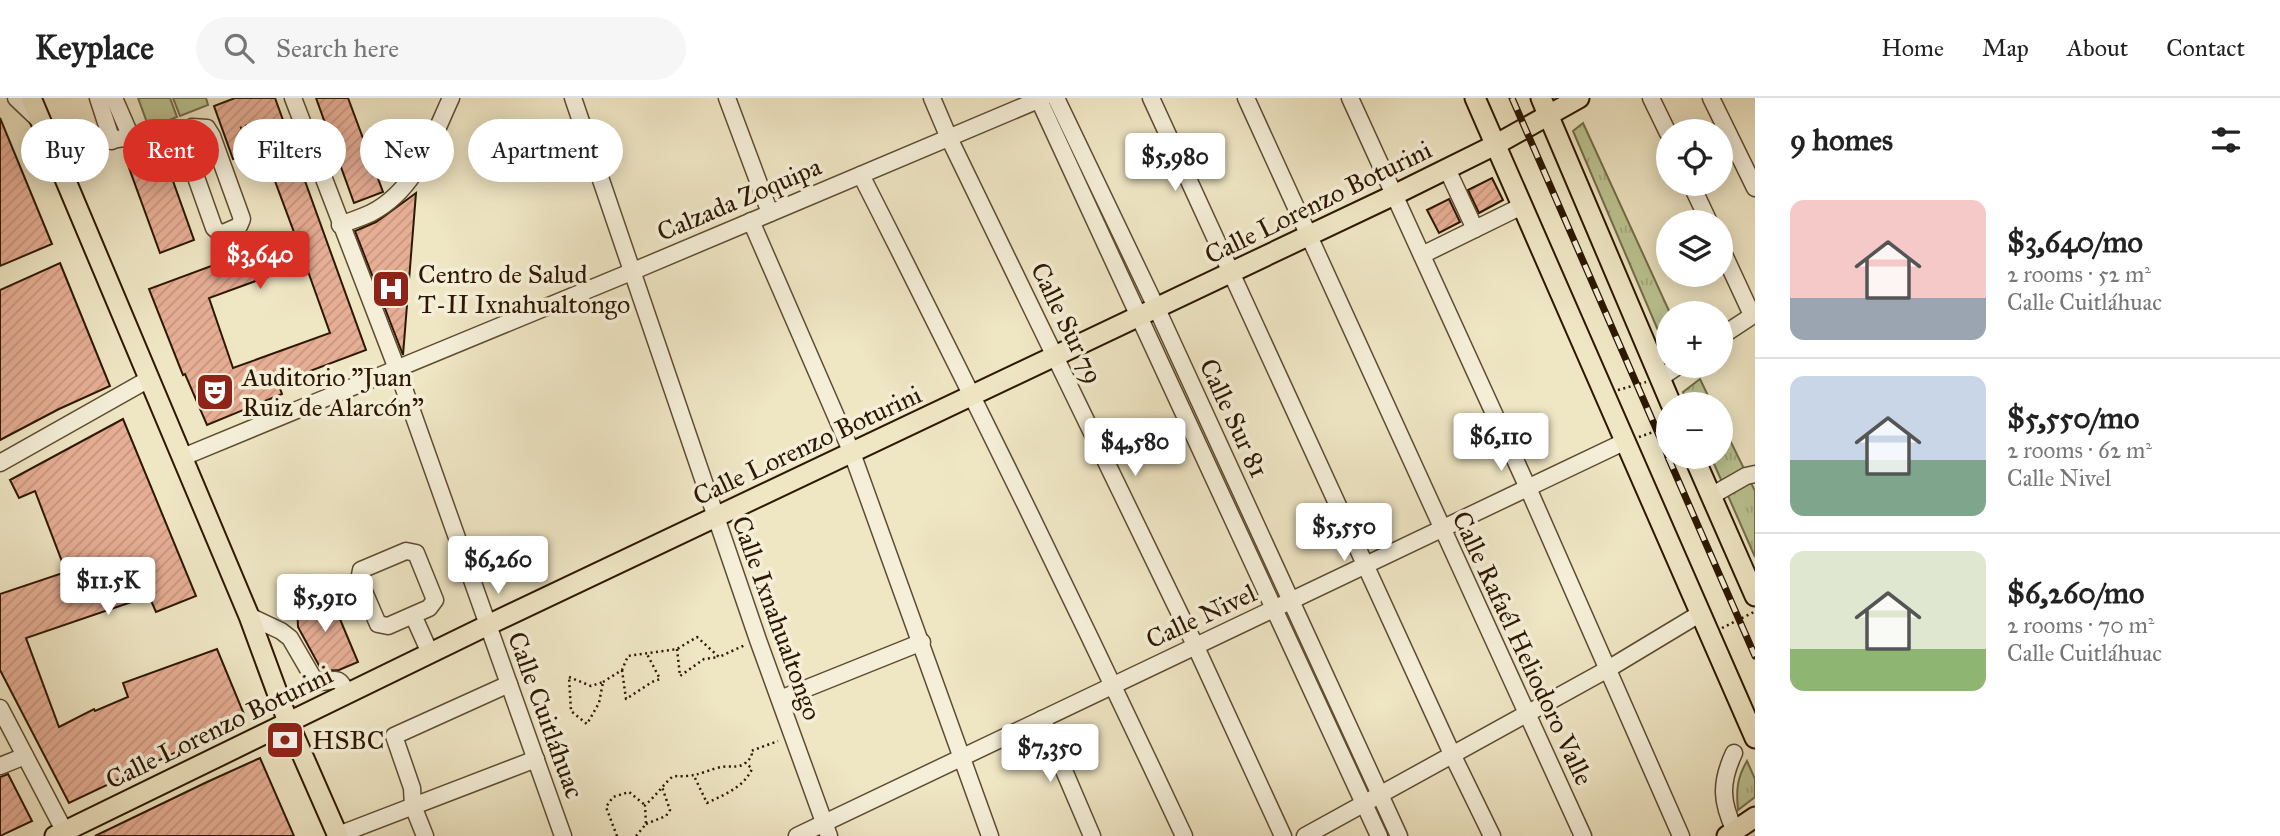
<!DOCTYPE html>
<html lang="en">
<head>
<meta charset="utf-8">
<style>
  :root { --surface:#fff; --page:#f6f6f6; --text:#222; --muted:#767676; --line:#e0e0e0; --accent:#d93025 }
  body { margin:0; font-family:"IM FELL Great Primer",serif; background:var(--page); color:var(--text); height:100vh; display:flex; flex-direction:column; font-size:26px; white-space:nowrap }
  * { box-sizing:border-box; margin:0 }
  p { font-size:23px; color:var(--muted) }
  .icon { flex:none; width:38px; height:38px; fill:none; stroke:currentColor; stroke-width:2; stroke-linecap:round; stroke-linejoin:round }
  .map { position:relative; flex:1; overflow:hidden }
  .drawer { display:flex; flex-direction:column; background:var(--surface); width:525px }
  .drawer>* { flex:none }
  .hud { position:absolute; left:21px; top:21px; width:665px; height:63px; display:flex; gap:14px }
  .tools { position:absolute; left:1656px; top:21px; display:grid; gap:14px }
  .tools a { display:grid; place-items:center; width:77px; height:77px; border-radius:50%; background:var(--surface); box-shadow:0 4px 18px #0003; font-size:35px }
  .price { position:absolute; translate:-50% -60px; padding:0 16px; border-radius:7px; background:#fff; color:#222; font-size:23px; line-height:46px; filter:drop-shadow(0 2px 4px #0008) }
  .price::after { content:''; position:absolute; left:50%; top:42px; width:21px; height:16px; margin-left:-10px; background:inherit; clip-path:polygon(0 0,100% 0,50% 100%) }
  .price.on { background:var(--accent); color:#fff }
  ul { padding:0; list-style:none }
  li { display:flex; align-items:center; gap:21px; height:175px; padding:0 35px }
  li+li { border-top:2px solid var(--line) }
  li span { display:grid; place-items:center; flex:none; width:196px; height:140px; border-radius:14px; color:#555 }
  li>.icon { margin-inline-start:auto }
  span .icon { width:84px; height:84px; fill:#fffc; stroke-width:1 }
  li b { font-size:30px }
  h2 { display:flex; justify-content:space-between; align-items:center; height:84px; padding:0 35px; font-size:30px }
  .tag { padding:0 24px; border-radius:32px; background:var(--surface); box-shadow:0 4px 18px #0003; font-size:24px; line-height:63px }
  .tag.on { background:var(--accent); color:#fff }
  header { display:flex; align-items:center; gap:42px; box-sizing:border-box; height:98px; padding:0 35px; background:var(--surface); border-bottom:2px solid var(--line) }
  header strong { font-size:33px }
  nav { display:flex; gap:38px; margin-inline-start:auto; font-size:24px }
  .search { width:490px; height:63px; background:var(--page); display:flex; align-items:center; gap:18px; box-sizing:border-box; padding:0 24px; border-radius:38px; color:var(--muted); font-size:26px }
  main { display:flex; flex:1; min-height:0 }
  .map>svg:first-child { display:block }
  .grass { fill:url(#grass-tufts); stroke:#746e49; stroke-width:2 }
  .garden { fill:#bbc492; stroke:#746e49; stroke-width:2 }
  .building { fill:url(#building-hatch); stroke:#2d1800; stroke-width:2; fill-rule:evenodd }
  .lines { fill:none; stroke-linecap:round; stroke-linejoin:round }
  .minor-casing { stroke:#5e4c31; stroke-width:19 }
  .major-casing { stroke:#2d1800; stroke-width:23 }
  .path { stroke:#2d1800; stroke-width:2.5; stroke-dasharray:2 3.5; stroke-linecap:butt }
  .minor { stroke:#f5efd9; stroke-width:16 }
  .major { stroke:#efe6c4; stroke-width:19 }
  .rail-casing { stroke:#2d1800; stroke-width:7 }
  .rail { stroke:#f5efd9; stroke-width:4.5; stroke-dasharray:13; stroke-linecap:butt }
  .path-bridge { stroke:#2d1800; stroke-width:2.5; stroke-dasharray:2 3.5; stroke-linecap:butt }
  .labels { text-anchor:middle; stroke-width:7; stroke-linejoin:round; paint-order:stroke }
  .street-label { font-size:26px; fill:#2d1800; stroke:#f5efd9 }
  .poi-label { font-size:26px; fill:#2d1800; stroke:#f5efd9; text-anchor:start }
</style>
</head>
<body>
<header>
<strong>Keyplace</strong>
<div class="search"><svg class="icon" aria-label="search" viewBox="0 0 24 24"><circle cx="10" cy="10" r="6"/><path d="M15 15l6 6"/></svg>Search here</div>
<nav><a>Home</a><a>Map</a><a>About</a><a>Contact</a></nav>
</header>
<main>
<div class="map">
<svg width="1755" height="738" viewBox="0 0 1755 738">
  <defs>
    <pattern id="grass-tufts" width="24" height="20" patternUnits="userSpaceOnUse" patternTransform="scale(1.75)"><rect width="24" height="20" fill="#bbc492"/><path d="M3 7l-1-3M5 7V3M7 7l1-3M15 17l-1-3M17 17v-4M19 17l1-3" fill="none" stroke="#a1a87c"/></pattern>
    <pattern id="building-hatch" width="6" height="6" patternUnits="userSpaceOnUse" patternTransform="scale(1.75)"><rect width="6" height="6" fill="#e6ae95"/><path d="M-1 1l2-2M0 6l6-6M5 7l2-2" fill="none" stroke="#c6957f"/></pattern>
  </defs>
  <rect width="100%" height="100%" fill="#efe6c4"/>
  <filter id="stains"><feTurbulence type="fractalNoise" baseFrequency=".00286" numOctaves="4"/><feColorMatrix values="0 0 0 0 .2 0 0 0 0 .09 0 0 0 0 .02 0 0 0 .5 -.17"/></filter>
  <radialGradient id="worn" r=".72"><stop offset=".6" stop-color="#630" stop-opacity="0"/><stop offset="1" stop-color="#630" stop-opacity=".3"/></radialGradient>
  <g class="grass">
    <path d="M 1583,25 L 1670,215 L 1668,215 L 1668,232 L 1660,237 L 1573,33 Z"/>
    <path d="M 1700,281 L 1712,306 L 1688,306 L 1683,294 Z"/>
    <path d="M 1720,322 L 1755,393 L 1755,459 L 1711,359 L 1720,359 Z"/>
    <path d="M 1747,663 L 1755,681 L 1755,699 L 1738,712 C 1736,692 1737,680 1747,663 Z"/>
  </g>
  <g class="garden">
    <path d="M 138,0 L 170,0 L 177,19 L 149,30 Z"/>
    <path d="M 173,0 L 206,0 L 208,7 L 180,18 Z"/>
  </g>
  <g class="building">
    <path d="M 235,0 L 275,0 L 366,252 L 278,285 L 282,296 L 207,327 L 185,276 L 183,277 L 149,191 L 295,137 L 263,51 L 233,61 L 214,8 ZM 305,165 L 330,235 L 233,270 L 209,200 Z"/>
    <path d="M 316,0 L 348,0 L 383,94 L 354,105 Z"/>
    <path d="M 0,20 L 52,146 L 0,168 Z"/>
    <path d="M 163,55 L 194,142 L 160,155 L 128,67 Z"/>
    <path d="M 1492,80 L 1503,102 L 1479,115 L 1468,92 Z"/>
    <path d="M 416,95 L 403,257 L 355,133 L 376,124 Z"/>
    <path d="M 1449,101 L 1460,124 L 1439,135 L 1427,112 Z"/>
    <path d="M 60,165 L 110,288 L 59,311 L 0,342 L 0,192 Z"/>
    <path d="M 123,321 L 196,498 L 156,514 L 149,498 L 26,540 L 59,629 L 94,611 L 95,613 L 128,599 L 123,585 L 217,551 L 246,621 L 69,705 L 0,572 L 0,496 L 66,474 L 35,393 L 19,400 L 10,382 Z"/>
    <path d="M 320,495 L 337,514 L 358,564 L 339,572 L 322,573 L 298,529 L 297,505 Z"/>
    <path d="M 260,660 L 294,738 L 95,738 L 207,684 Z"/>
    <path d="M 8,676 L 32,723 L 0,738 L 0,679 Z"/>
  </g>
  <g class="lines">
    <defs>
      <g id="minor">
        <path d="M 16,0 L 37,20"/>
        <path d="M 98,0 L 112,43"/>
        <path d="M 114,0 L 131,39"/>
        <path d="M 293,0 L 397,271 L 563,738"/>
        <path d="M 573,0 L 758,542 L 829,738"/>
        <path d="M 727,0 L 770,115"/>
        <path d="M 932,0 L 949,40 L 1195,547 L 1283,738"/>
        <path d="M 1056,0 L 1157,211 L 1399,738"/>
        <path d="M 1151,0 L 1452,656 L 1492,738"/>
        <path d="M 1246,0 L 1583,738"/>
        <path d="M 1350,0 L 1528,390 L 1681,738"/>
        <path d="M 1651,0 L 1668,35"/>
        <path d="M 1711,0 L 1755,90"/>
        <path d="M 1039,2 L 1379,738"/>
        <path d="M 54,58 L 90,45 L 131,39 L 179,37 L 192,29 L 207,30 L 212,38 L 242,121 L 239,128 L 221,136 L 214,130 L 192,68 L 179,37"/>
        <path d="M 1447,71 L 1475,131 L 1522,108"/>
        <path d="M 861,77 C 972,295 1080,516 1184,738"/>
        <path d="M 1691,86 L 1709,124"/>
        <path d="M 751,123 L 852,355 L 990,738"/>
        <path d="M 340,127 C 350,123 361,120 371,115 C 416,92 431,43 451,0"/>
        <path d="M 1720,148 L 1752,217"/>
        <path d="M 1422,157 L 1475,131"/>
        <path d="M 1720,239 L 1755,216"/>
        <path d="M 1660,280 L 1678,268"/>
        <path d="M 183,359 L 631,174 L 1043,0"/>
        <path d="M 0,365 L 149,281"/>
        <path d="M 1711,398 L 1746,378 L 1755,376"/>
        <path d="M 413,517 L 429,510 L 435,502 L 416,455 L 406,453 L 361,472 L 359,482 L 378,526 L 388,528 L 413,517 L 430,555"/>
        <path d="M 249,518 L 281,533 L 290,540 L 315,583 C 332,588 336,571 347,595"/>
        <path d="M 780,601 L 922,544"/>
        <path d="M 0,610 L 67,738"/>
        <path d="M 1042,621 L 1092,738"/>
        <path d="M 1734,655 C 1720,685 1721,704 1735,733"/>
        <path d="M 0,668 L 25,658"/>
        <path d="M 338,737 L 536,661"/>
        <path d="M 425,738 L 413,708 L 412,690 L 394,638 L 509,586"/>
        <path d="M 797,738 L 1626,343"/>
        <path d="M 1305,738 L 1608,571 L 1701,515"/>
      </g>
      <g id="major">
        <path d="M 31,0 L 249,518 L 288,624 L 338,738"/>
        <path d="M 1475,0 L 1755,640"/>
        <path d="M 1541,0 L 1671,306"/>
        <path d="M 1694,359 L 1755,498"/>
        <path d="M 55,738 L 488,527 L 1394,97 L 1495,47 L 1579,0"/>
        <path d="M 1727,738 L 1755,719"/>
      </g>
    </defs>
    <use href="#minor" class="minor-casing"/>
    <use href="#major" class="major-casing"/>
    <g class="path">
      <path d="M 240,30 L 254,25"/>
      <path d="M 1618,292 L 1646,284"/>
      <path d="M 1639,339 L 1668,329"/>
      <path d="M 1722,530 L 1754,514"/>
      <path d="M 677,551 L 680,578 L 704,561 L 719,559"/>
      <path d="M 622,572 L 626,601 L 652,584 L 660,581 L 647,556"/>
      <path d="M 569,579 L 591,588 L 603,584 L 599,605 L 587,626 L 571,613 Z"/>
      <path d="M 603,584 L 622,572 L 628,558 L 677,551 L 697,539 L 719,559 L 745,547"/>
      <path d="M 695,680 L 707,705 C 725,696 743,690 752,671 L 746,665"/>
      <path d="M 646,726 L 666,718 L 670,712 L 662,689"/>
      <path d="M 617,738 L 606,709 L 613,699 L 629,694 L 645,707"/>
      <path d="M 636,738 L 646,726 L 645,707 C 656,698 662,688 673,678 C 695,679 697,676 717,670 C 733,665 739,675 752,658 L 751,653 L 778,643"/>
    </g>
    <use href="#minor" class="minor"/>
    <use href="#major" class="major"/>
    <defs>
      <g id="rail">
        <path d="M 1512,0 L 1668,358"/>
        <path d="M 1668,359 L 1755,558"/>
      </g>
    </defs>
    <use href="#rail" class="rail-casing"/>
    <use href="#rail" class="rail"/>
    <path class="path-bridge" d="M 296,58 L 332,44"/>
  </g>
  <defs>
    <symbol id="hospital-square" viewBox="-11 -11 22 22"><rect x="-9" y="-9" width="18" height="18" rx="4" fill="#8f2418" stroke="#f5efd9"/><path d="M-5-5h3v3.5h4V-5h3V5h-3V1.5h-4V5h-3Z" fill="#fff"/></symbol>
    <symbol id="theatre-square" viewBox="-11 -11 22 22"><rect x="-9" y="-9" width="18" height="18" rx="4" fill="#8f2418" stroke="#f5efd9"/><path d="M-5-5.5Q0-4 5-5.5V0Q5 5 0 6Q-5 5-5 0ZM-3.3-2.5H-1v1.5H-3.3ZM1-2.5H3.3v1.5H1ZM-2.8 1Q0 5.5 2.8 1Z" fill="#fff"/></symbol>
    <symbol id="bank-square" viewBox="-11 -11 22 22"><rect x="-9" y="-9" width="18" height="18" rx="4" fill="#8f2418" stroke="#f5efd9"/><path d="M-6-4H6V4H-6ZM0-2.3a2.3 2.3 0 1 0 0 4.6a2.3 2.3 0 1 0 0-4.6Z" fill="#fff"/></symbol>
  </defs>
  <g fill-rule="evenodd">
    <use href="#hospital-square" x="369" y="169" width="44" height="44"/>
    <use href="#theatre-square" x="193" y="272" width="44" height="44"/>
    <use href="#bank-square" x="263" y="620" width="44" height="44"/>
  </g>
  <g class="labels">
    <g class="street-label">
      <text transform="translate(739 101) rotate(-23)" y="9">Calzada Zoquipa</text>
      <text transform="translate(1318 104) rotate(-26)" y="9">Calle Lorenzo Boturini</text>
      <text transform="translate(1067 225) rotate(64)" y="9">Calle Sur 79</text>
      <text transform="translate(1234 320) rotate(65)" y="9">Calle Sur 81</text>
      <text transform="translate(807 347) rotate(-25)" y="9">Calle Lorenzo Boturini</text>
      <text transform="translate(1201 518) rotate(-25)" y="9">Calle Nivel</text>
      <text transform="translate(777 520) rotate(70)" y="9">Calle Ixnahualtongo</text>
      <text transform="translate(1523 550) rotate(65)" y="9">Calle Rafaél Heliodoro Valle</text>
      <text transform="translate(546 617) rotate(70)" y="9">Calle Cuitláhuac</text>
      <text transform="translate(219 629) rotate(-26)" y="9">Calle Lorenzo Boturini</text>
    </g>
    <g class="poi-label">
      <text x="418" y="185">Centro de Salud<tspan x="418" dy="30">T-II Ixnahualtongo</tspan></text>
      <text x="242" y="288">Auditorio "Juan<tspan x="242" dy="30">Ruiz de Alarcón"</tspan></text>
      <text x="312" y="651">HSBC</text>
    </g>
  </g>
  <rect width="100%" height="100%" filter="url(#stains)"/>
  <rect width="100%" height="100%" fill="url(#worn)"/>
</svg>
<div class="tools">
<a><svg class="icon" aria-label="locate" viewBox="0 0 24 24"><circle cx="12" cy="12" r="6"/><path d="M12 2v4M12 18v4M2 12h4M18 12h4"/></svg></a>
<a><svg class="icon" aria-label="layers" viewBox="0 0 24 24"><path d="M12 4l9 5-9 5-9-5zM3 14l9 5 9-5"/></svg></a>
<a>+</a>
<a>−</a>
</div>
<b class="price" style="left:1175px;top:95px">$5,980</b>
<b class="price on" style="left:260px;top:193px">$3,640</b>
<b class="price" style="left:1501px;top:375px">$6,110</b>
<b class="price" style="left:1135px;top:380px">$4,580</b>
<b class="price" style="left:1344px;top:465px">$5,550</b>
<b class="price" style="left:498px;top:498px">$6,260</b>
<b class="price" style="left:108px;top:519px">$11.5K</b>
<b class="price" style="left:325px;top:536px">$5,910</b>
<b class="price" style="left:1050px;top:686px">$7,350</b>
<div class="hud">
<a class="tag">Buy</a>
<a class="tag on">Rent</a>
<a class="tag">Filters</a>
<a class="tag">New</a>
<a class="tag">Apartment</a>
</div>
</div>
<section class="drawer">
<h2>9 homes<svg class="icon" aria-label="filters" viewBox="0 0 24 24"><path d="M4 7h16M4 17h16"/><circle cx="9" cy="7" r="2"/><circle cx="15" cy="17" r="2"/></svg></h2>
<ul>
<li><span style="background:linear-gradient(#f6c9c9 70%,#9aa5b1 0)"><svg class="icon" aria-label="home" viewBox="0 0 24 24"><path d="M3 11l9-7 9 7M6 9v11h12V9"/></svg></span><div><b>$3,640/mo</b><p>2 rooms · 52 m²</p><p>Calle Cuitláhuac</p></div></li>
<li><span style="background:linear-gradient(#c9d6e8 60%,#7fa58c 0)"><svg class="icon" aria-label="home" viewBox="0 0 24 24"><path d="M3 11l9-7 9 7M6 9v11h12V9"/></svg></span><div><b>$5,550/mo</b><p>2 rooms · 62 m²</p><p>Calle Nivel</p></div></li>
<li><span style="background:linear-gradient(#dfe7d0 70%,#8fb573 0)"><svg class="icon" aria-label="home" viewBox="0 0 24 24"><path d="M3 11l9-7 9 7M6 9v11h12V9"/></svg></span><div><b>$6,260/mo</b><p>2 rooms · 70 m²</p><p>Calle Cuitláhuac</p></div></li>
</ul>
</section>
</main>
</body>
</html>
